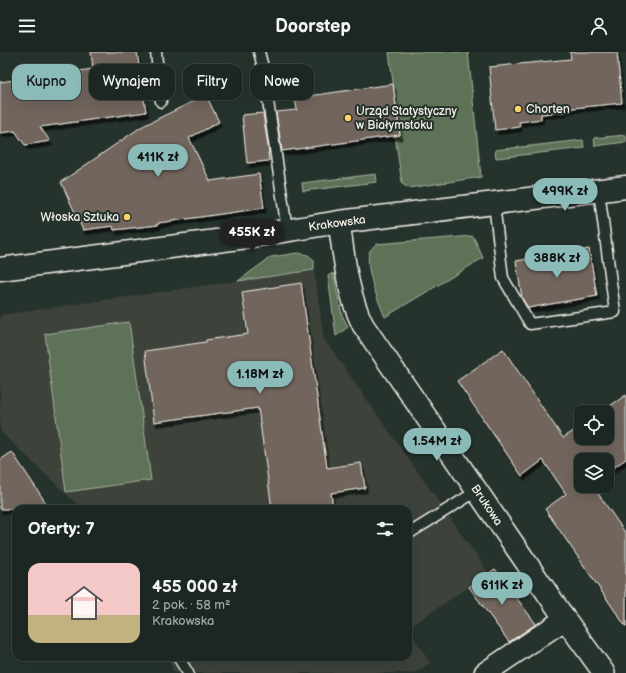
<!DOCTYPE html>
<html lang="pl">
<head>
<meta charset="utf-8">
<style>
  :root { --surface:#1c2622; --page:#252e2a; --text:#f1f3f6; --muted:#a0a5a5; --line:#3a4340; --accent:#8bbbb9 }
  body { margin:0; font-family:"Balsamiq Sans",sans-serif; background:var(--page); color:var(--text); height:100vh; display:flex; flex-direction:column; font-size:15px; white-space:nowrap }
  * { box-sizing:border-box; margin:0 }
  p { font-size:13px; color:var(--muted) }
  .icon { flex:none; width:22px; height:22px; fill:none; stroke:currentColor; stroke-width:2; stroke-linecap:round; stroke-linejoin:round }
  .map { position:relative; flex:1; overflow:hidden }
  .side { position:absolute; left:12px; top:453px; width:400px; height:156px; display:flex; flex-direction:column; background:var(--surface); border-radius:12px; box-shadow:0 4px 16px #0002,0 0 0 1px var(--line) }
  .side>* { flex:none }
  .hud { position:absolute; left:12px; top:12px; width:400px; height:36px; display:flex; gap:8px }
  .buttons { position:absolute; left:574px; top:353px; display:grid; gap:8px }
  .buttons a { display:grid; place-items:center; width:40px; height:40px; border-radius:8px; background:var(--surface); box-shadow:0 4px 16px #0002,0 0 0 1px var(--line); font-size:20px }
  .price { position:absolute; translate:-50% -34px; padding:0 9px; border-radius:14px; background:var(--accent); color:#111; font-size:13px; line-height:26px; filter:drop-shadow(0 1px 2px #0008) }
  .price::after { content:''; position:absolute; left:50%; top:24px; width:12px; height:9px; margin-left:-6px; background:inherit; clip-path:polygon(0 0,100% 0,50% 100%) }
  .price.selected { background:#222; color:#fff }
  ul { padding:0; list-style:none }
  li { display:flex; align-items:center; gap:12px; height:100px; padding:0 16px }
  li span { display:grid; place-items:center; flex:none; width:112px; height:80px; border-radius:12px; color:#555 }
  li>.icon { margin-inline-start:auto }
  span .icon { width:48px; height:48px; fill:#fffc; stroke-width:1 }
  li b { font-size:17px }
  h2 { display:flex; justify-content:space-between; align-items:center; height:48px; padding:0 16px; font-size:17px }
  .pill { padding:0 14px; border-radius:12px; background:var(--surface); box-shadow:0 4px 16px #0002,0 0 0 1px var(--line); font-size:14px; line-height:36px }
  .pill.selected { background:var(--accent); color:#111 }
  header { display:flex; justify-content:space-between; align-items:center; height:52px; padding:0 16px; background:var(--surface); font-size:18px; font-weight:800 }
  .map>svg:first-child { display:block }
  .built { fill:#3c423b }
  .green { fill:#5d7256; stroke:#a8b29f }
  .building { fill:#71655d; stroke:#f4f1e8; filter:url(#shadow) }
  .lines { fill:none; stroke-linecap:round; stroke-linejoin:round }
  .service-casing { stroke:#f4f1e8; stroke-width:13 }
  .minor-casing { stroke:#f4f1e8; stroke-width:24 }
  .tertiary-casing { stroke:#f4f1e8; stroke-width:25 }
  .service { stroke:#26332d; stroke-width:10 }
  .minor { stroke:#26332d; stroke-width:21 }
  .tertiary { stroke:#26332d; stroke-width:22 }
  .poi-dot { fill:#ffd166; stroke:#26332d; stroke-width:1.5 }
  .labels { text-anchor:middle; stroke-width:4; stroke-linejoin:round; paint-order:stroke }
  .poi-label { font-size:12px; fill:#f4f1e8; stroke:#26332d; text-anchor:start }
  .street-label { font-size:12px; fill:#f4f1e8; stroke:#26332d }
</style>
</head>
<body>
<header><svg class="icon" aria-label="menu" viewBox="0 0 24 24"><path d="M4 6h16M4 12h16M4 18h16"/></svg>Doorstep<svg class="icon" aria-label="person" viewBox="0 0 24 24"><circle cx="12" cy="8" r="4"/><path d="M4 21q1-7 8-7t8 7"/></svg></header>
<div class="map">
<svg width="626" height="621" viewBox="0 0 626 621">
  <defs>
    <filter id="shadow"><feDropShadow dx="2.5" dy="4.5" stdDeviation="0" flood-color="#0009"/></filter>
  </defs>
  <rect width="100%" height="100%" fill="#26332d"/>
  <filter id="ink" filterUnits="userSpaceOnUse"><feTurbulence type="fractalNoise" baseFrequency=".025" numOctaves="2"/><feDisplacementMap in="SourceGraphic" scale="8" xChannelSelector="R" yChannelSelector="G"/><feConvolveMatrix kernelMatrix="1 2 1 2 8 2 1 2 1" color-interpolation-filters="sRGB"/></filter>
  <g filter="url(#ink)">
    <path class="built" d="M 314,218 L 324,287 L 489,521 L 408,576 L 430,611 L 415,621 L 175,621 L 166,605 L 408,605 L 408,457 L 82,457 L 0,379 L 0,263 Z"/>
    <g class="green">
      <path d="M 389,0 L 468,0 L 481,125 L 409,136 L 402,132 L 395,83 L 400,82 Z"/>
      <path d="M 626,83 L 626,90 L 595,94 L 594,86 Z"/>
      <path d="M 583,88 L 584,96 L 496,106 L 495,98 Z"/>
      <path d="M 376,122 L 377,130 L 303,139 L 302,131 Z"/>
      <path d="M 473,184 L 483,206 L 385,265 C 379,251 363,213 370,199 C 371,197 374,194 376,192 Z"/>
      <path d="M 298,201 L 308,203 L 314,208 L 314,218 L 238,229 L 271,205 Z"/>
      <path d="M 333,221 L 342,263 L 348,275 L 336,284 L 328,224 Z"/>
      <path d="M 129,270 L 151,428 L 66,440 L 45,282 Z"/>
    </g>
    <g class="building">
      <path d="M 91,0 L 137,0 L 146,60 L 40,75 L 50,89 L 25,93 L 15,79 L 0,81 L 0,30 L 93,17 Z"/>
      <path d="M 570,0 L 617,0 L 622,51 L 564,57 L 564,60 L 541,62 L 541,67 L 519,70 L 520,75 L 495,78 L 489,15 L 571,7 Z"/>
      <path d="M 393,32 L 400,83 L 282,99 L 276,60 L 297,58 L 295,46 Z"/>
      <path d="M 206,43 L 219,70 L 189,86 L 210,129 L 259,122 L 264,156 L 158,171 L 158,173 L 114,178 L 113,174 L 83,178 L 61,130 L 141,75 Z"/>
      <path d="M 263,61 L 269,101 L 268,101 L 269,109 L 247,111 L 242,63 Z"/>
      <path d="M 589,197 L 597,244 L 528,256 L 522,246 L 516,209 Z"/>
      <path d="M 301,231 L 327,416 L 361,411 L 365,436 L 331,441 L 333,457 L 272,457 L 258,356 L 154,370 L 145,299 L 206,290 L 206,288 L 248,282 L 242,240 Z"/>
      <path d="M 503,297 L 563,386 L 581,374 L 581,386 L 607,386 L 607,360 L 601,360 L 626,343 L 626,407 L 607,420 L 607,408 L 581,408 L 581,434 L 593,434 L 626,482 L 626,575 L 545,457 L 566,442 L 543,408 L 522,424 L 457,329 Z"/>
      <path d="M 12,400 L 50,457 L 0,457 L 0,408 Z"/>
      <path d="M 495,517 L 536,572 L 509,590 L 469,535 Z"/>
    </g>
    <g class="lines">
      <defs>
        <g id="service">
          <path d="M 156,0 L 161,50"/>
          <path d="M 259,0 L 263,15 L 287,178"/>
          <path d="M 494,152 L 503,226 L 530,272 L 615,260 L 599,139"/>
          <path d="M 408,482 L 477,439"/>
          <path d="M 178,605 L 188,621"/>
        </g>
        <g id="minor">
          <path d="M 339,170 C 344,205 347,241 363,273 L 565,567 L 604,621"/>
          <path d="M 485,621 L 565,567"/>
        </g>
        <path id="tertiary" d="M 0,217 L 247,185 L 339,170 L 626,135"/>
      </defs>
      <use href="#service" class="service-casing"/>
      <use href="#minor" class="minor-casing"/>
      <use href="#tertiary" class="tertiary-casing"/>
      <use href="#service" class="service"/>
      <use href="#minor" class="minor"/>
      <use href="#tertiary" class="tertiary"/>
    </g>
  </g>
  <g class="poi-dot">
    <circle cx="518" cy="57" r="4"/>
    <circle cx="348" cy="66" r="4"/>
    <circle cx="127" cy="165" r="4"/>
  </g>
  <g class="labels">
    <g class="poi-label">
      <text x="526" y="61">Chorten</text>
      <text x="356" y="63">Urząd Statystyczny<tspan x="356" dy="14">w Białymstoku</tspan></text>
      <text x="119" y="169" text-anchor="end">Włoska Sztuka</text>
    </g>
    <g class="street-label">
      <text transform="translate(337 171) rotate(-8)" y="4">Krakowska</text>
      <text transform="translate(487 453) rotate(56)" y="4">Brukowa</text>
    </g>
  </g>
</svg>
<div class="buttons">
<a><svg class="icon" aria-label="locate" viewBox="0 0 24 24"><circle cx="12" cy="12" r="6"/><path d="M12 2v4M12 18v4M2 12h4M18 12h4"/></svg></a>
<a><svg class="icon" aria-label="layers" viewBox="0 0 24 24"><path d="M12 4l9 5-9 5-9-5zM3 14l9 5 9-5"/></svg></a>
</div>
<b class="price" style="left:158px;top:126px">411K zł</b>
<b class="price" style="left:565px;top:160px">499K zł</b>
<b class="price selected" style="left:252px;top:201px">455K zł</b>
<b class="price" style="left:557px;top:227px">388K zł</b>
<b class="price" style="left:260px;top:343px">1.18M zł</b>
<b class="price" style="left:437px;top:410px">1.54M zł</b>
<b class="price" style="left:502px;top:554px">611K zł</b>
<div class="hud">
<a class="pill selected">Kupno</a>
<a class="pill">Wynajem</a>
<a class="pill">Filtry</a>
<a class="pill">Nowe</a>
</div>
<section class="side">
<h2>Oferty: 7<svg class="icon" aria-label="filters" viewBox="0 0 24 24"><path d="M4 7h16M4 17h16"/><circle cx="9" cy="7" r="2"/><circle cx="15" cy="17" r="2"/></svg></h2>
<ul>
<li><span style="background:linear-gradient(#f6c9c9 65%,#c2b280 0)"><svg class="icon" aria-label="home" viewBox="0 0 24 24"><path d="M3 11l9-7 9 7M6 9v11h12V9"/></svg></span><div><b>455 000 zł</b><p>2 pok. · 58 m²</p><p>Krakowska</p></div></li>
</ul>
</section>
</div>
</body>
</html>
